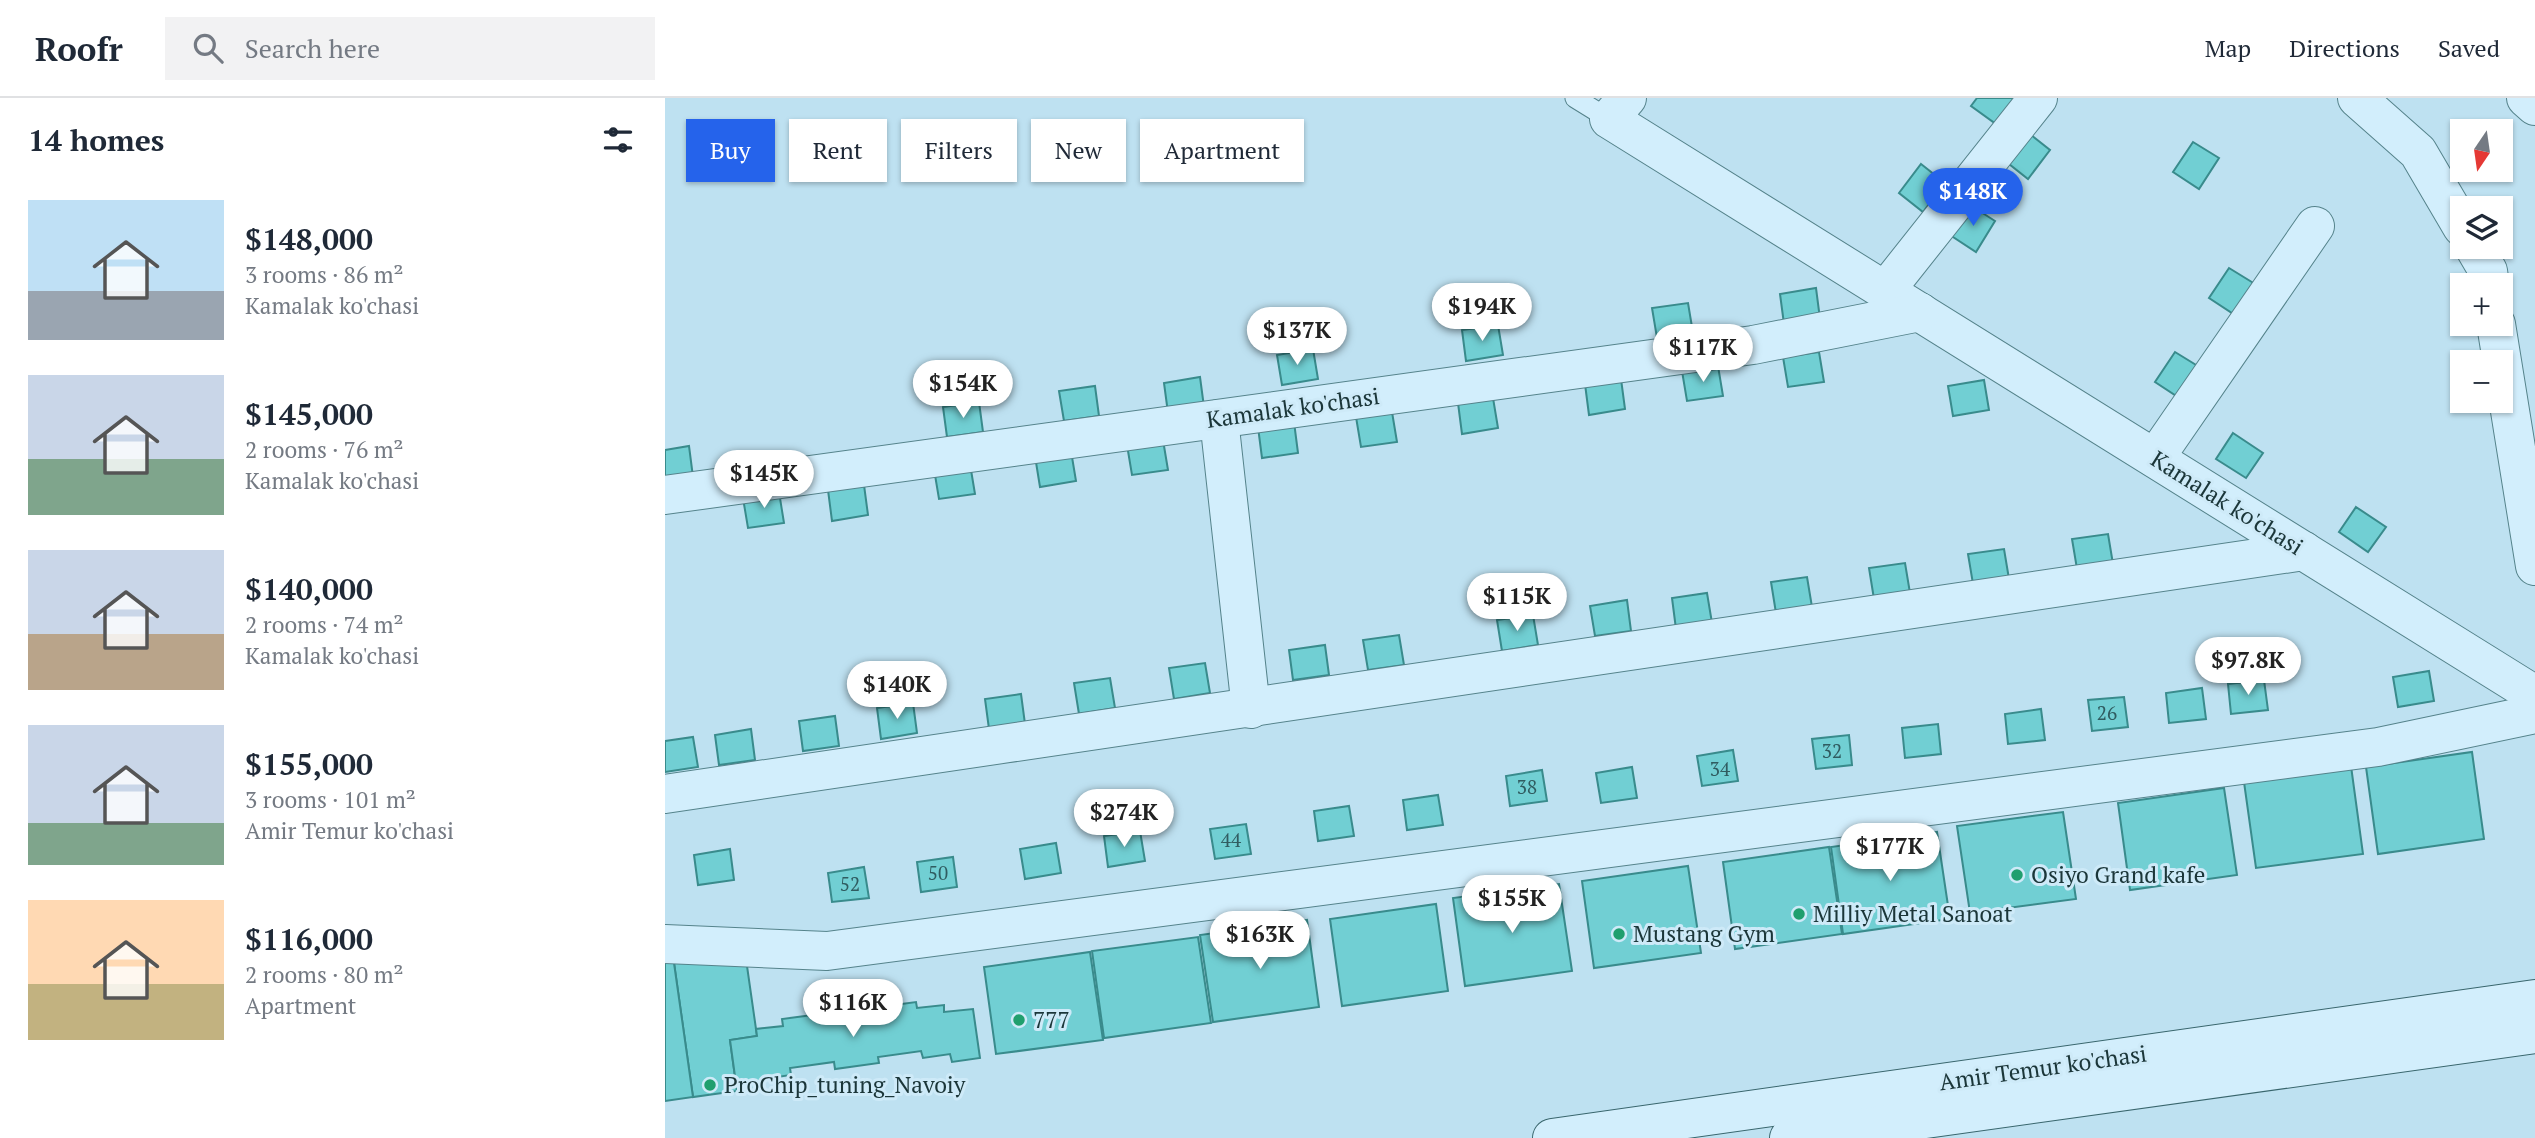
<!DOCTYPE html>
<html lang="en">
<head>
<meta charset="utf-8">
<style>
  :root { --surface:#fff; --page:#f2f2f3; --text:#1f2937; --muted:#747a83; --line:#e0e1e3; --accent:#2563eb }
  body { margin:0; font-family:"PT Serif",serif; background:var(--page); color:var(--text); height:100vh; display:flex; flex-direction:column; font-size:26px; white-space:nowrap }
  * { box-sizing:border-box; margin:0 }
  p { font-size:23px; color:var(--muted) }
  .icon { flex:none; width:38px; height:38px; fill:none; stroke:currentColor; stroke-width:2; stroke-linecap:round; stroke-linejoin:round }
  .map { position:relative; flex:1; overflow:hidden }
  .details { display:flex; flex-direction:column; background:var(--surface); width:665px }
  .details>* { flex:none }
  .banner { position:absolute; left:21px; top:21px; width:665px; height:63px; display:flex; gap:14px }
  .needle { width:46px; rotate:193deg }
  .fabs { position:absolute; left:1785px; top:21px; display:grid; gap:14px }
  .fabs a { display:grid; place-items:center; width:63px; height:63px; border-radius:0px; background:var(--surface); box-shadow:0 2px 5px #0004; font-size:35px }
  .price { position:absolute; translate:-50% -60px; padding:0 16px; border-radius:24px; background:#fff; color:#222; font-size:23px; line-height:46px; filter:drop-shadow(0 2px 4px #0008) }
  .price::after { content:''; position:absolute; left:50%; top:42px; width:21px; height:16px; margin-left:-10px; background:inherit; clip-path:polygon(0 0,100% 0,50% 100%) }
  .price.selected { background:var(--accent); color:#fff }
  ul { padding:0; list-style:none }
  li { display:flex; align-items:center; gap:21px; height:175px; padding:0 28px }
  li span { display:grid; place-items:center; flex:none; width:196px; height:140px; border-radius:0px; color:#555 }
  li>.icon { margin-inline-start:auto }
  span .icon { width:84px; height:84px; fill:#fffc; stroke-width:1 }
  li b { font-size:30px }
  h2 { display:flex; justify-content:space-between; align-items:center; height:84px; padding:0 28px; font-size:30px }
  .pill { padding:0 24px; border-radius:0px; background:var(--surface); box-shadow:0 2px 5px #0004; font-size:24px; line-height:63px }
  .pill.selected { background:var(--accent); color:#fff }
  header { display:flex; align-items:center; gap:42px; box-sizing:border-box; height:98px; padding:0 35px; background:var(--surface); border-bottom:2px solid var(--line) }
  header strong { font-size:33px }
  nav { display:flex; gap:38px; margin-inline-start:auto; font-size:24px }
  .search { width:490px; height:63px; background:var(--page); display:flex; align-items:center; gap:18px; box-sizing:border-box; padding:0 24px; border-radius:0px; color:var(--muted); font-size:26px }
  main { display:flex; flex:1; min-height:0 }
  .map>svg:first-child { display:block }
  .building { fill:#71cfd3; stroke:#398b8c; stroke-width:2 }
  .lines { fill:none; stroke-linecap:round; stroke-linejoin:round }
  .lane-casing { stroke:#55838b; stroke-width:21 }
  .street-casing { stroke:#55838b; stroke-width:40 }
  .secondary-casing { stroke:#39666d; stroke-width:40 }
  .lane { stroke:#d2eefc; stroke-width:19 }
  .street { stroke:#d2eefc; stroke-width:38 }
  .secondary { stroke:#d2eefc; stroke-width:38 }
  .poi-dot { fill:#209f6e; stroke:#ceeaf8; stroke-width:2.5 }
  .labels { text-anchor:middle; stroke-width:6; stroke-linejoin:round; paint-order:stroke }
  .number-label { font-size:19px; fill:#305c60 }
  .street-label { font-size:23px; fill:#1b3639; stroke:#ceeaf8 }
  .poi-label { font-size:23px; fill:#1b3639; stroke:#ceeaf8; text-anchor:start }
</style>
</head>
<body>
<header>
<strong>Roofr</strong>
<div class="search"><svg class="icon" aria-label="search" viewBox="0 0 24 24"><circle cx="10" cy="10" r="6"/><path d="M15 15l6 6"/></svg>Search here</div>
<nav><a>Map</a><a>Directions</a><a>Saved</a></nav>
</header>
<main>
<section class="details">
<h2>14 homes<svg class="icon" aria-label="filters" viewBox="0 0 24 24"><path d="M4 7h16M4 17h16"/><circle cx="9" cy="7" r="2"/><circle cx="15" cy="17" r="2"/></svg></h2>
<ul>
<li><span style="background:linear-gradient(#bfe0f5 65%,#9aa5b1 0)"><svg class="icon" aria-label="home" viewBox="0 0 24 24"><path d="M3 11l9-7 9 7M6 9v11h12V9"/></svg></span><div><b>$148,000</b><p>3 rooms · 86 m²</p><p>Kamalak ko'chasi</p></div></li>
<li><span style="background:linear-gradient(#c9d6e8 60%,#7fa58c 0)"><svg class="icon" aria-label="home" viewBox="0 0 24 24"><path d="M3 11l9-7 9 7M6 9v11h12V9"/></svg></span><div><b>$145,000</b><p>2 rooms · 76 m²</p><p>Kamalak ko'chasi</p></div></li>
<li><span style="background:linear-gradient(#c9d6e8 60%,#b9a48a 0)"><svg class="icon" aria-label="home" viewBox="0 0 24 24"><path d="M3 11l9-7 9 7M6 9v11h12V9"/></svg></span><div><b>$140,000</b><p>2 rooms · 74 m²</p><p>Kamalak ko'chasi</p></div></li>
<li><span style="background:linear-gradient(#c9d6e8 70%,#7fa58c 0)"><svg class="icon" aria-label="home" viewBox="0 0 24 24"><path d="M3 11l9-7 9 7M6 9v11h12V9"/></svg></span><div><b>$155,000</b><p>3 rooms · 101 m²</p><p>Amir Temur ko'chasi</p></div></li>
<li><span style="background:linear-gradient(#ffd9b3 60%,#c2b280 0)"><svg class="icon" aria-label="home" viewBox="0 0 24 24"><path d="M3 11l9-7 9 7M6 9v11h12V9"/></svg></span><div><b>$116,000</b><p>2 rooms · 80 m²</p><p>Apartment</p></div></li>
</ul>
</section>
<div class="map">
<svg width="1870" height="1040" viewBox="0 0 1870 1040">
  <rect width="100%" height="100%" fill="#bee1f1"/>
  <g class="building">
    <path d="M 1312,0 L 1351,0 L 1331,26 L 1306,8 Z"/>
    <path d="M 1361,33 L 1385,52 L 1363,81 L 1339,62 Z"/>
    <path d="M 1528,44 L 1554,60 L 1534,91 L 1508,74 Z"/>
    <path d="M 1256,66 L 1280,85 L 1258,114 L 1234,95 Z"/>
    <path d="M 1305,107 L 1330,123 L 1311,154 L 1285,137 Z"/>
    <path d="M 1564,170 L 1590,186 L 1570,217 L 1544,200 Z"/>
    <path d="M 1151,190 L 1155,221 L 1119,226 L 1115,196 Z"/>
    <path d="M 1023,205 L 1028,235 L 992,240 L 987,210 Z"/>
    <path d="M 833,227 L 838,257 L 801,263 L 797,232 Z"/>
    <path d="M 648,251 L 653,281 L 617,287 L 612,257 Z"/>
    <path d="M 1154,254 L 1159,284 L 1123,289 L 1118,259 Z"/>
    <path d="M 1510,254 L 1536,270 L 1516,301 L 1490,284 Z"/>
    <path d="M 1053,268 L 1058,298 L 1022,303 L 1017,273 Z"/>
    <path d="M 535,279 L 539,309 L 503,315 L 499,285 Z"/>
    <path d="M 956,281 L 960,311 L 924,317 L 920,286 Z"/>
    <path d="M 1319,282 L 1324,312 L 1288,318 L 1283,288 Z"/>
    <path d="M 430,288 L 434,318 L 399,323 L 394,293 Z"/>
    <path d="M 828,300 L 833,330 L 797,336 L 793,305 Z"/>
    <path d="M 314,304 L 318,334 L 282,339 L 278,309 Z"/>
    <path d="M 727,314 L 732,344 L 696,349 L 691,319 Z"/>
    <path d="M 629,324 L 633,355 L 597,360 L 593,329 Z"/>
    <path d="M 1568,335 L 1598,355 L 1581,380 L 1551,361 Z"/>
    <path d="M 498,342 L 503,372 L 467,377 L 462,347 Z"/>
    <path d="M 24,348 L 28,379 L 0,383 L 0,352 Z"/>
    <path d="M 406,353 L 411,383 L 375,389 L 370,358 Z"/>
    <path d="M 305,366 L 310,396 L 274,401 L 269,371 Z"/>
    <path d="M 199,387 L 203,417 L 167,423 L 163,392 Z"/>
    <path d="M 114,394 L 119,425 L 83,430 L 78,400 Z"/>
    <path d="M 1691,409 L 1721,429 L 1703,454 L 1674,434 Z"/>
    <path d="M 1443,436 L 1448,466 L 1412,471 L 1407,441 Z"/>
    <path d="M 1339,451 L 1344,481 L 1308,486 L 1303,456 Z"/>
    <path d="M 1240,465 L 1245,495 L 1209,501 L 1204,470 Z"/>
    <path d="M 1142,479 L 1147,509 L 1111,515 L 1106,484 Z"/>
    <path d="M 1042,495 L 1047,525 L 1011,531 L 1007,500 Z"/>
    <path d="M 962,502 L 966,533 L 930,538 L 925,508 Z"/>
    <path d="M 868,517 L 873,547 L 837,553 L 832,522 Z"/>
    <path d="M 734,537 L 739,567 L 703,572 L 698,542 Z"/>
    <path d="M 660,547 L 664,577 L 628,582 L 624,552 Z"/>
    <path d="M 540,565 L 545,595 L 509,601 L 504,570 Z"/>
    <path d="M 1764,573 L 1769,603 L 1733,609 L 1728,579 Z"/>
    <path d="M 445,580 L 450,610 L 414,616 L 409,585 Z"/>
    <path d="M 1599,582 L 1603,612 L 1566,616 L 1563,586 Z"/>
    <path d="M 1537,590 L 1541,621 L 1504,625 L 1501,595 Z"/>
    <path d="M 356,596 L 360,626 L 324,631 L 320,601 Z"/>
    <path d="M 1459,599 L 1463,629 L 1427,633 L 1423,602 Z"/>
    <path d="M 248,605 L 252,635 L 216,641 L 212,610 Z"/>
    <path d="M 1376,611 L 1380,642 L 1343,646 L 1340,616 Z"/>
    <path d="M 170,618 L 174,648 L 138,653 L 134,623 Z"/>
    <path d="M 1273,626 L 1276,656 L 1240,660 L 1237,630 Z"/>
    <path d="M 86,631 L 90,662 L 54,667 L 50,637 Z"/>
    <path d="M 1184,637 L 1187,667 L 1151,671 L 1147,641 Z"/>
    <path d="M 28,639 L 33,669 L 0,674 L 0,643 Z"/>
    <path d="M 1068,652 L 1073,683 L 1037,688 L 1032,658 Z"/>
    <path d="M 1807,654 L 1819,741 L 1713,756 L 1701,669 Z"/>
    <path d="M 1686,668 L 1698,756 L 1591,770 L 1579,684 Z"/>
    <path d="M 967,669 L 972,700 L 936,705 L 931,675 Z"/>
    <path d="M 877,672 L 882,703 L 845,708 L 841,678 Z"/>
    <path d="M 1559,690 L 1572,777 L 1465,792 L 1453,705 Z"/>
    <path d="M 773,697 L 778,727 L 742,732 L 738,702 Z"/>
    <path d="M 684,708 L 689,738 L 653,743 L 649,713 Z"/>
    <path d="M 1398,714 L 1411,801 L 1305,815 L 1292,728 Z"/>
    <path d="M 581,726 L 586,756 L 550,761 L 545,731 Z"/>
    <path d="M 475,733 L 480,763 L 443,769 L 439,738 Z"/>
    <path d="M 1272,734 L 1285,821 L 1178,836 L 1166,749 Z"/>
    <path d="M 391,745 L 396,775 L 360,781 L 355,751 Z"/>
    <path d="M 1164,749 L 1177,836 L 1070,851 L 1058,764 Z"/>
    <path d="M 65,751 L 69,782 L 33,787 L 29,757 Z"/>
    <path d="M 288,759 L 292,789 L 256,794 L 252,764 Z"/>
    <path d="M 1023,768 L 1036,855 L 929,870 L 917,783 Z"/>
    <path d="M 199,769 L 204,800 L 167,804 L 163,775 Z"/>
    <path d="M 894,786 L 907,873 L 800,888 L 788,800 Z"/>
    <path d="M 771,806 L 783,893 L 677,908 L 665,821 Z"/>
    <path d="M 642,822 L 654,909 L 548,924 L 535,837 Z"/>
    <path d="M 533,839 L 546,925 L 439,940 L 427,853 Z"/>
    <path d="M 80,854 L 92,938 L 65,942 L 72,993 L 28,999 L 9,865 Z"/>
    <path d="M 425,854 L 438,942 L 331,956 L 319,869 Z"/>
    <path d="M 0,864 L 9,865 L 28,999 L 0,1003 Z"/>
    <path d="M 205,900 L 206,910 L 251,904 L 252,910 L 279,907 L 279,914 L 308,911 L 315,960 L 287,964 L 285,956 L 258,960 L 256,953 L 213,959 L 214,965 L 170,971 L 169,964 L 125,970 L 126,977 L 98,981 L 99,989 L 72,993 L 65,942 L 92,938 L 91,931 L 118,928 L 117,921 L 163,915 L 162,906 Z"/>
  </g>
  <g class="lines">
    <defs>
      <path id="lane" d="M 910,0 L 944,21"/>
      <g id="street">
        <path d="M 962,0 L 944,21 L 1870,597"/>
        <path d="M 1692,0 L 1753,54 L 1797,129"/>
        <path d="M 1861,0 L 1870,8"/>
        <path d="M 1809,149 L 1823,173 L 1825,187"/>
        <path d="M 1220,193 L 1373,0"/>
        <path d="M 1831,226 L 1870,468"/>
        <path d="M 554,321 L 586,611"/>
        <path d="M 1490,360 L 1650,128"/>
        <path d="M 0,397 L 1088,247 L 1255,214"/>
        <path d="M 0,696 L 1639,453"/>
        <path d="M 0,846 L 162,853 L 1713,649 L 1870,616"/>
      </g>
      <g id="secondary">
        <path d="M 887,1040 L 1870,901"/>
        <path d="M 1124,1040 L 1870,936"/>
      </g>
    </defs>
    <use href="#lane" class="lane-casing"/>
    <use href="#street" class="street-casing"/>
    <use href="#secondary" class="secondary-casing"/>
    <use href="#lane" class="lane"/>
    <use href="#street" class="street"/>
    <use href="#secondary" class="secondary"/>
  </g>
  <g class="poi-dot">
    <circle cx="1352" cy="777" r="7"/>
    <circle cx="1134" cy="816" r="7"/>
    <circle cx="954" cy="836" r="7"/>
    <circle cx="354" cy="922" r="7"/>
    <circle cx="45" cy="987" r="7"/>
  </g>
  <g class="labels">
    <g class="number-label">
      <text x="1442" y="622">26</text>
      <text x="1167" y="660">32</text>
      <text x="1055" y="678">34</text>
      <text x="862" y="696">38</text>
      <text x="566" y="749">44</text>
      <text x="273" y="782">50</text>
      <text x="185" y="793">52</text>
    </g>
    <g class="street-label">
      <text transform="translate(628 310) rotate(-8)" y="8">Kamalak ko'chasi</text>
      <text transform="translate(1562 405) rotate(32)" y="8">Kamalak ko'chasi</text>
      <text transform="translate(1378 970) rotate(-8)" y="8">Amir Temur ko'chasi</text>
    </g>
    <g class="poi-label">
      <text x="1366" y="785">Osiyo Grand kafe</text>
      <text x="1148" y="824">Milliy Metal Sanoat</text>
      <text x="968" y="844">Mustang Gym</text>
      <text x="368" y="930">777</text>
      <text x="59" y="995">ProChip_tuning_Navoiy</text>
    </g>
  </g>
</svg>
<div class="fabs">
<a><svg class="needle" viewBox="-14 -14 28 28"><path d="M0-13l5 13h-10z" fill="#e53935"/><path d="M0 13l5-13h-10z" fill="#747a83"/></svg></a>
<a><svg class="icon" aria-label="layers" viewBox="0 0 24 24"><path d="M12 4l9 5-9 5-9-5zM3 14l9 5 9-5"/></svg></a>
<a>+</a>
<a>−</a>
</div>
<b class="price selected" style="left:1308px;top:130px">$148K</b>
<b class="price" style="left:817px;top:245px">$194K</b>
<b class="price" style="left:632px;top:269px">$137K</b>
<b class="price" style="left:1038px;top:286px">$117K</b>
<b class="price" style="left:298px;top:322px">$154K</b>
<b class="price" style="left:99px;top:412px">$145K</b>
<b class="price" style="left:852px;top:535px">$115K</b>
<b class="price" style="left:1583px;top:599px">$97.8K</b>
<b class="price" style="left:232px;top:623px">$140K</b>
<b class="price" style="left:459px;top:751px">$274K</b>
<b class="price" style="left:1225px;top:785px">$177K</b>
<b class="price" style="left:847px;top:837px">$155K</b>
<b class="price" style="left:595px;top:873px">$163K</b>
<b class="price" style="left:188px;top:941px">$116K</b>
<div class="banner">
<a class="pill selected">Buy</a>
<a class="pill">Rent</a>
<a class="pill">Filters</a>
<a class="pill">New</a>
<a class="pill">Apartment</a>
</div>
</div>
</main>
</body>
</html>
